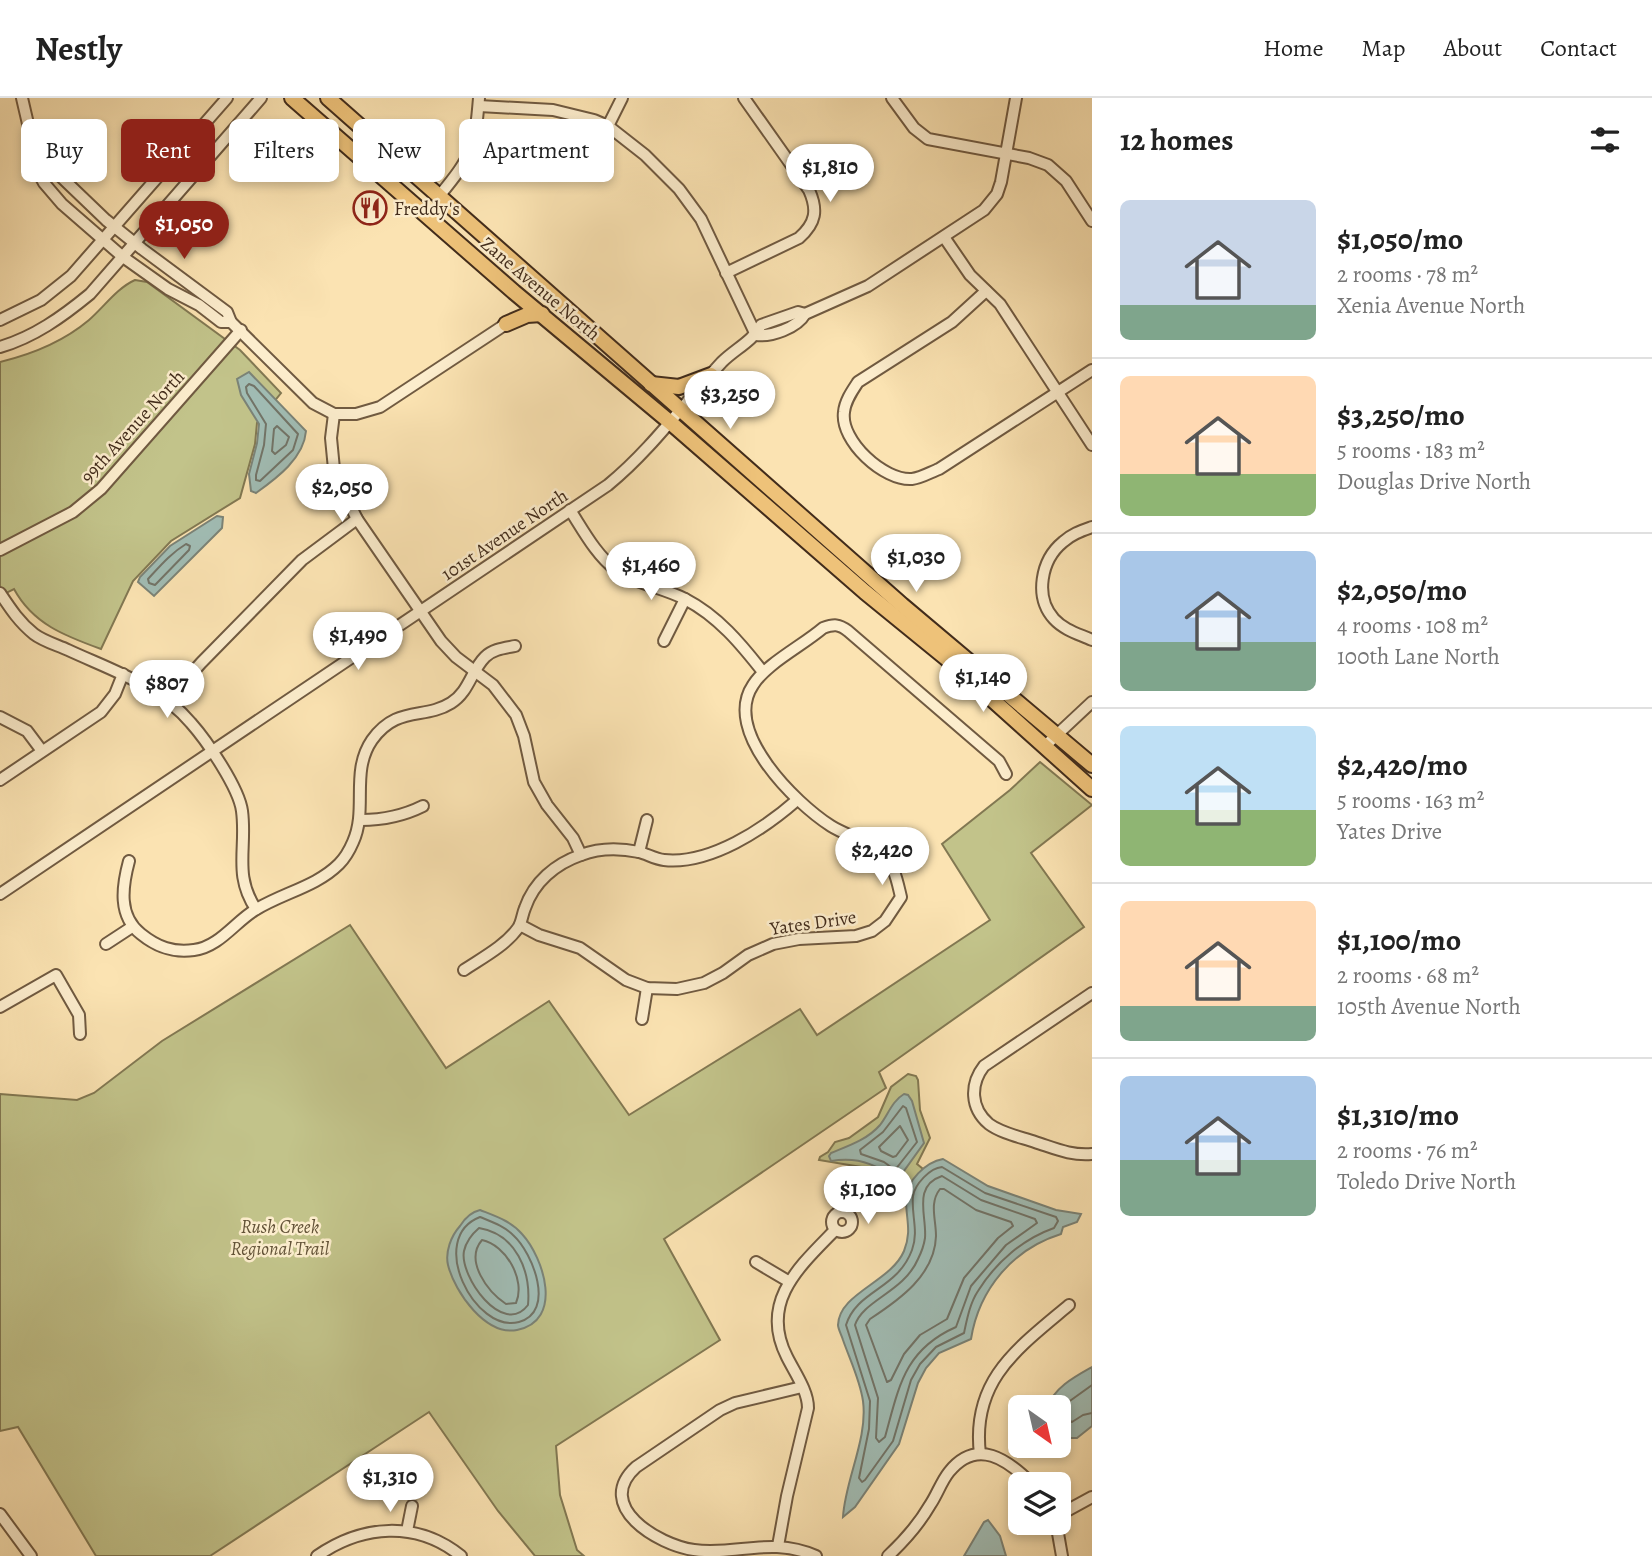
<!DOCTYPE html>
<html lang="en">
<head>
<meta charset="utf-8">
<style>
  :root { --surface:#fff; --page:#f2f2f2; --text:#222; --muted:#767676; --line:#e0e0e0; --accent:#8f2418 }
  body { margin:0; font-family:Alegreya,serif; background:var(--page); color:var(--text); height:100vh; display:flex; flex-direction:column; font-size:26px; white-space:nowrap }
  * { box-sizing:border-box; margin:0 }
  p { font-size:23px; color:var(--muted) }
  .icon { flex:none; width:38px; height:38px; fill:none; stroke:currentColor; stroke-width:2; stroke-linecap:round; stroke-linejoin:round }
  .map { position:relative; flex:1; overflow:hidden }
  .panel { display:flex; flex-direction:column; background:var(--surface); width:560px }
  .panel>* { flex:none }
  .guide { position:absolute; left:21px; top:21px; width:665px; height:63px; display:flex; gap:14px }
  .needle { width:46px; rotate:146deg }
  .controls { position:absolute; left:1008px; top:1297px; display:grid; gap:14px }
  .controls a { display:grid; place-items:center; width:63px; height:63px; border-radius:10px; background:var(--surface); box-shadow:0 4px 10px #0003; font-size:35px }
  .price { position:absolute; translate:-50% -60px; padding:0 16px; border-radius:24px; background:#fff; color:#222; font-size:23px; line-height:46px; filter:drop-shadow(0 2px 4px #0008) }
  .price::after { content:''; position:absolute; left:50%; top:42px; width:21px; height:16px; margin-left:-10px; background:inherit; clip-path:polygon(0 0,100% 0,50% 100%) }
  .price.active { background:var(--accent); color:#fff }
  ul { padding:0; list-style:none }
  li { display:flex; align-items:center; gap:21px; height:175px; padding:0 28px }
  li+li { border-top:2px solid var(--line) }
  li span { display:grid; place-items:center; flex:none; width:196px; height:140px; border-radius:10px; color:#555 }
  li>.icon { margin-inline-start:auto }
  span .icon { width:84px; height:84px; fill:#fffc; stroke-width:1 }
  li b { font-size:30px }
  h2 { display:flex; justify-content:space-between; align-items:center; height:84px; padding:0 28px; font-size:30px }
  .tag { padding:0 24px; border-radius:10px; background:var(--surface); box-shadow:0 4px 10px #0003; font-size:24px; line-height:63px }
  .tag.active { background:var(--accent); color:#fff }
  header { display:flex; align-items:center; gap:42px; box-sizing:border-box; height:98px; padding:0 35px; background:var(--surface); border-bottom:2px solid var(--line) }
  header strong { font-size:33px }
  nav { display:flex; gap:38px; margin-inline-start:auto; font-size:24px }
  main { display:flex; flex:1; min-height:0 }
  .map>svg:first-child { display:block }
  .green { fill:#c2c38a; stroke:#827852; stroke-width:2 }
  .water { fill:#a1bdb5; stroke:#7b8377; stroke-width:2 }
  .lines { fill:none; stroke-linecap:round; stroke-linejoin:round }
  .shore { stroke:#727468; stroke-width:2 }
  .minor-casing { stroke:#705a41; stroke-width:14 }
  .major-casing { stroke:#422c1b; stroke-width:18 }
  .minor { stroke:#fcedcd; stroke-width:10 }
  .major { stroke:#eec279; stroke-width:14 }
  .labels { text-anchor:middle; stroke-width:5; stroke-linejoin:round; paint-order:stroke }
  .poi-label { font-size:19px; fill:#422c1b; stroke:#fcedcd; text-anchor:start }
  .street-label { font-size:19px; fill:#422c1b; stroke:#fcedcd }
  .park-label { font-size:19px; font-style:italic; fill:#625237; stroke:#fcedcd }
</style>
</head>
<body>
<header>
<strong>Nestly</strong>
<nav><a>Home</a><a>Map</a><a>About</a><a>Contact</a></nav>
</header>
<main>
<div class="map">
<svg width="1092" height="1458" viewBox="0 0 1092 1458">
  <rect width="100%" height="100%" fill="#fbe3b2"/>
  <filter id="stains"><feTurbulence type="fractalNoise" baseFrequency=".00286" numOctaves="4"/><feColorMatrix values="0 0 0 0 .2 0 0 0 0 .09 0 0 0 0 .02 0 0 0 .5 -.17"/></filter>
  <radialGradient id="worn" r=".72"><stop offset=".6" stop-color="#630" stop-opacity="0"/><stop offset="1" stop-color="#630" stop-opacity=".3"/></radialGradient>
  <g class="green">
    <path d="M 135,182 L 147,184 L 240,252 L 281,295 L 257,325 L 255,346 L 240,400 L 171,443 L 133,483 L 101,551 C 65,538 33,526 14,491 L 0,498 L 0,264 C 33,256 63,244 89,222 C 104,209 117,190 135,182 Z"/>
    <path d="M 1040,664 L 1092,707 L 1031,755 L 1084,829 L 879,974 L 886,990 L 664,1141 L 720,1242 L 556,1348 L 560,1397 L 577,1452 L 584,1458 L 535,1458 L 498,1413 L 429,1314 L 210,1458 L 96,1458 L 18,1329 L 0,1333 L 0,996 L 77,1002 L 94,995 L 162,943 L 350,827 L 446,970 L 549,903 L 629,1017 L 800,911 L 817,937 L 990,822 L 942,746 L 1010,692 Z"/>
    <path d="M 908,976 L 916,978 L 918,982 L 920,1012 L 930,1040 L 917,1066 L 923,1071 L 910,1087 L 906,1082 L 891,1088 L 873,1071 L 819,1062 L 820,1059 L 828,1054 L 835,1044 L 849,1040 L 878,1019 L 891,989 Z"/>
  </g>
  <g class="water">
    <path d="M 249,274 L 306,333 C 304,360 277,380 256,395 L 251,393 L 249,376 L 257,345 L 259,326 L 241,297 L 237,281 Z"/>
    <path d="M 217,418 L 223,419 L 222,430 L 154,498 L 138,484 L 140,479 L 170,448 Z"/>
    <path d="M 904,996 L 908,997 L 912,1003 L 924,1045 L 901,1077 L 891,1079 C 874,1064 854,1059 831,1063 L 829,1058 L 831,1055 C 848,1048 867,1042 880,1027 C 888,1017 892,1003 904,996 Z"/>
    <path d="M 943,1061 L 988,1088 L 1056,1112 L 1081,1116 L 1077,1124 L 1063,1129 L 1061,1136 C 1013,1151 979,1191 971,1241 L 939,1255 L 926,1270 L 918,1285 L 899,1346 L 855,1409 L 843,1419 C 845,1382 868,1341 863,1303 C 860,1282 850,1262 843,1242 C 842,1238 838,1231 838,1227 C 839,1195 891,1184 904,1153 C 912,1133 906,1122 906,1101 C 906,1083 926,1064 943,1061 Z"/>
    <path d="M 480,1112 C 495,1118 511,1123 522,1136 C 544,1160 564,1223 517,1232 C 486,1238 455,1195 448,1167 C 445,1154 451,1138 460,1128 C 465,1120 471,1114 480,1112 Z"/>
    <path d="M 1092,1269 L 1092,1328 L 1077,1340 L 1065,1340 L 1059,1334 L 1059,1309 L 1048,1309 C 1053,1290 1076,1278 1092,1269 Z"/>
    <path d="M 988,1422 L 1000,1438 L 1006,1458 L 964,1458 L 984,1424 Z"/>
  </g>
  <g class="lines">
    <g class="shore">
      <path d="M 249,286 L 254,288 L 298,336 L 293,352 L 260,383 L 256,382 L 256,377 L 264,347 L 266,326 L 247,295 L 246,289 Z"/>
      <path d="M 277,328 L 289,339 L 286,347 L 275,356 L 272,353 L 274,331 Z"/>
      <path d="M 186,446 L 190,448 L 189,452 L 155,487 L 149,485 L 148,481 C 160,468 171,455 186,446 Z"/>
      <path d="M 903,1008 L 906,1010 L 917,1044 L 895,1072 L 884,1064 L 861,1056 L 860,1052 L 883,1034 Z"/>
      <path d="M 900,1028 L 908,1042 L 896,1058 L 893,1059 L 881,1053 L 879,1049 Z"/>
      <path d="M 942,1069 L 985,1095 L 1056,1119 L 1058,1123 L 1054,1130 C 1023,1141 996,1164 978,1193 C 970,1205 967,1221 964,1235 L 936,1249 L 920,1266 L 911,1282 L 893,1343 L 865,1382 L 862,1384 L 859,1380 L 869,1331 L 870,1303 L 846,1227 C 857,1192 897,1192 912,1152 C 919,1133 911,1117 913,1098 C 915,1086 930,1070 942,1069 Z"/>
      <path d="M 942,1078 L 981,1102 L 1035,1121 L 1037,1125 L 1006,1147 L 971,1188 L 956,1229 C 904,1252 899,1289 885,1339 L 879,1344 L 876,1340 L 878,1300 L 855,1227 C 863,1202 904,1194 918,1161 C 921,1155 924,1147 925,1140 C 927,1118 912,1088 942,1078 Z"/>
      <path d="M 940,1091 L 944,1091 L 976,1112 L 1011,1124 L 1013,1128 L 998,1140 L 964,1180 L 947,1221 L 920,1237 L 904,1256 L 891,1282 L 887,1284 L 866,1227 L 870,1221 C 899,1202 935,1177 936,1138 C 936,1121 929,1105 940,1091 Z"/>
      <path d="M 480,1119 C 492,1124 504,1128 513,1137 C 533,1155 556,1214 519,1224 C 475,1236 426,1140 480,1119 Z"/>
      <path d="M 479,1130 C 516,1136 531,1173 528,1207 C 503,1240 459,1178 464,1153 C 466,1144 472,1136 479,1130 Z"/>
      <path d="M 482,1142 C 506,1147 526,1182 516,1205 L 506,1206 C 488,1194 464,1163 482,1142 Z"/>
      <path d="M 1092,1287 L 1067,1305 L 1061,1318 L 1072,1324 L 1083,1317 L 1092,1315"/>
    </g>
    <defs>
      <g id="minor">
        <path d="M 22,0 L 32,43 L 33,65 L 44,85 L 62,106 L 123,159 L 168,191 L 199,207 L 221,224 L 231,224"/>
        <path d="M 892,0 L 914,30 L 928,41 L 1029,60 L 1048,67 L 1066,83 L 1092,123"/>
        <path d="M 479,8 L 553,12 L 594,22 L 608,28 L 645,57 L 679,91 L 701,121 L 756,237"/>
        <path d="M 608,28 L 622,0"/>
        <path d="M 32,43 L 57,75 L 106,122 L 142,151 L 227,214 L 231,224 L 313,305 L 334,316"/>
        <path d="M 440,97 C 472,58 475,50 479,0"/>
        <path d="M 944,139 L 970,177 L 1000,206 L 1092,347"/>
        <path d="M 726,175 L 799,140 C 816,125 818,112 809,92 L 744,0"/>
        <path d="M 986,193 L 952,224 L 858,284 C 852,293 845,303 844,314 C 840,343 884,383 912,381 C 921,380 931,374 939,371 L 1092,272"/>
        <path d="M 0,222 L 41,202 L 71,178 L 227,0"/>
        <path d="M 756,237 C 771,239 797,230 805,216 L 868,188 L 984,112 L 997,96 L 1001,84 L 1016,0"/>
        <path d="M 0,249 C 34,239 62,219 90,196 L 261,0"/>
        <path d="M 334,316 L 331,340 L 334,371 L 344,395 L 357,421 L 441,543 L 456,559 L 493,587 L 516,617 L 524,638 L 534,684 L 547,707 L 573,740 L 581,757"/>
        <path d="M 334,316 L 356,316 L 380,309 L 506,226"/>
        <path d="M 570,412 C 583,432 596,457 616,472 C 636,486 664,490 685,501 C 718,518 741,546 763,574"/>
        <path d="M 1092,429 C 1081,433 1072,436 1063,444 C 1041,462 1034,499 1054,521 C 1064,532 1079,536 1092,542"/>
        <path d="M 0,452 L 73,414 L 101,391 L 241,232"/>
        <path d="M 0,495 C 10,510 19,524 34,536 C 43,543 57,547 68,552 C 111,572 159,587 191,625 C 207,643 239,690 242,713 C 247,750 233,777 256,811"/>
        <path d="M 664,543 L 685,501"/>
        <path d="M 168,602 L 201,565 L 302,462 L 357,421"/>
        <path d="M 0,619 L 27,633 L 42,653"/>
        <path d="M 1046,647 L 1092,604"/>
        <path d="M 0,682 L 101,614 L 115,596 L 123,576"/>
        <path d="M 361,722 C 383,722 403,718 423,708"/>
        <path d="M 639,754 L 647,722"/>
        <path d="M 129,763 C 122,789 118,818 141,836 C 157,849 173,855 194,852 C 219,849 235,824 255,812 C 282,795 316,789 339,766 C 344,761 350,751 353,744 C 368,711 350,674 372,642 C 397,607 424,622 451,605 C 469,594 471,573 485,559 C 493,551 505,550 515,548"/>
        <path d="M 0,796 L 608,387 C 652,351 684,305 722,264 C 735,251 753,243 761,227 L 798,214 L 805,216"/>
        <path d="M 520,827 L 539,837 L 580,850 L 626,882 L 647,890 L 677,891 L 704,885 L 723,875 L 748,857 L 773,846 L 799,841 L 856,838 L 872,833 L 885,823 L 901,799 C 897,783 895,768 882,756 C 869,743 847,738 831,728 C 795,705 722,633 753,587 C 767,565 802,548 823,530 C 834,526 839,526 848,533 L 999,663 L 1006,676"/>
        <path d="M 106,846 L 132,829"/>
        <path d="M 464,872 C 482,860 505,848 518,830 C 522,824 522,817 525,810 C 534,784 555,766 581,757 C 599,750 620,750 639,754 C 647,756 655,761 664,762 C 710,767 764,731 797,702"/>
        <path d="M 1092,895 L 984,968 C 970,986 970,1010 989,1026 C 1001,1035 1020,1039 1035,1044 C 1054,1050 1071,1058 1092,1056"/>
        <path d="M 0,909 L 56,877 L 79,917 L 80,936"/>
        <path d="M 642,921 L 647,890"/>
        <circle cx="842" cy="1124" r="10"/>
        <path d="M 756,1164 L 788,1183"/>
        <path d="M 802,1289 L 735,1305 L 720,1312 L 636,1369 C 593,1408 658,1447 694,1452 C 737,1458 770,1438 816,1458"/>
        <path d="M 980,1356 C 971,1282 1018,1250 1069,1207"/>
        <path d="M 0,1416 L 31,1458"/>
        <path d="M 1059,1417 L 1092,1399"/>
        <path d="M 1056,1424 L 1062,1458"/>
        <path d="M 407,1433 L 412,1408"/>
        <path d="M 778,1448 L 787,1398 L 808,1310 C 808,1293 795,1275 787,1259 C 759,1204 799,1169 835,1132"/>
        <path d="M 317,1458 C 362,1427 416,1422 461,1458"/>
        <path d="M 888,1458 C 904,1443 919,1426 930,1407 C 937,1397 941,1384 949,1374 C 977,1339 1008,1362 1032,1386"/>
      </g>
      <g id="major">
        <path d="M 292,0 L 514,194 L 671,325 L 865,494 L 946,560 L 1092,691"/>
        <path d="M 328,0 L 902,507 L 1092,667"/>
        <path d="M 506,226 L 527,217 L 542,216"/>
        <path d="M 651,286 L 679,289 L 711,277"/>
      </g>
    </defs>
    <use href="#minor" class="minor-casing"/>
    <use href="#major" class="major-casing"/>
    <use href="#minor" class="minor"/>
    <use href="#major" class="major"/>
  </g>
  <defs>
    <symbol id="restaurant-ring" viewBox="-11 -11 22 22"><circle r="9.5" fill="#fcedcd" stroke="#8f2418" stroke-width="1.5"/><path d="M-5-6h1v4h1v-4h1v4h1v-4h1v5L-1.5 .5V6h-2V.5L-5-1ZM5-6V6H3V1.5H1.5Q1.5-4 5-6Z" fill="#8f2418"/></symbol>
  </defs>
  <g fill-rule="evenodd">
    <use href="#restaurant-ring" x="351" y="91" width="38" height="38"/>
  </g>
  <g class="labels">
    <g class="poi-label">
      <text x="394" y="117">Freddy's</text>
    </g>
    <g class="street-label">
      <text transform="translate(541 190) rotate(40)" y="7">Zane Avenue North</text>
      <text transform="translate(132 328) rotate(-48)" y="7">99th Avenue North</text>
      <text transform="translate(504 436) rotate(-34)" y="7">101st Avenue North</text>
      <text transform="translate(813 824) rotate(-8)" y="7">Yates Drive</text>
    </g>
    <g class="park-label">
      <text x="280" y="1135">Rush Creek<tspan x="280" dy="22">Regional Trail</tspan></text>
    </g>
  </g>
  <rect width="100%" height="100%" filter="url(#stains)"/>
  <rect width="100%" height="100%" fill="url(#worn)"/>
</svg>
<div class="controls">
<a><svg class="needle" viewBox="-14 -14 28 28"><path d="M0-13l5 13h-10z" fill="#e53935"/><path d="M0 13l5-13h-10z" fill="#767676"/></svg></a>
<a><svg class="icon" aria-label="layers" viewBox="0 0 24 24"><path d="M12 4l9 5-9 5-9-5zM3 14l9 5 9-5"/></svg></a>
</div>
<b class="price" style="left:830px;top:106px">$1,810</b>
<b class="price active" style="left:184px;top:163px">$1,050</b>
<b class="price" style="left:730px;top:333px">$3,250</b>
<b class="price" style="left:342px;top:426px">$2,050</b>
<b class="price" style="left:916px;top:496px">$1,030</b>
<b class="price" style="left:651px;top:504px">$1,460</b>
<b class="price" style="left:358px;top:574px">$1,490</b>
<b class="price" style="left:983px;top:616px">$1,140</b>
<b class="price" style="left:167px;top:622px">$807</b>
<b class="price" style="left:882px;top:789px">$2,420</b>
<b class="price" style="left:868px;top:1128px">$1,100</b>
<b class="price" style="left:390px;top:1416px">$1,310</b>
<div class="guide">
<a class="tag">Buy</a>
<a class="tag active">Rent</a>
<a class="tag">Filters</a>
<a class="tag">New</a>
<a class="tag">Apartment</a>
</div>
</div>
<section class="panel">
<h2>12 homes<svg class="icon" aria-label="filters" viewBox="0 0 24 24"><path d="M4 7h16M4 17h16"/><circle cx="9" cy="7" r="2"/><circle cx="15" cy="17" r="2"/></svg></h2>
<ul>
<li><span style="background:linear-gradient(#c9d6e8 75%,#7fa58c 0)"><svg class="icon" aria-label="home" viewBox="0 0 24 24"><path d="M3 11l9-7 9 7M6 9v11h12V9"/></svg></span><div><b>$1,050/mo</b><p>2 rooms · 78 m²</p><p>Xenia Avenue North</p></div></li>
<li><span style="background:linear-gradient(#ffd9b3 70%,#8fb573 0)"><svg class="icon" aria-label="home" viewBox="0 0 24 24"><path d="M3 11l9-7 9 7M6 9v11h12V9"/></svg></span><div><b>$3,250/mo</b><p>5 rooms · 183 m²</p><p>Douglas Drive North</p></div></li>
<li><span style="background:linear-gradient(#a9c7e8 65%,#7fa58c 0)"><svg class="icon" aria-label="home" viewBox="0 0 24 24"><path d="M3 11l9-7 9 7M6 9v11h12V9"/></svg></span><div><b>$2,050/mo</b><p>4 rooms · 108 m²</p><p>100th Lane North</p></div></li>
<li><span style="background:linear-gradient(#bfe0f5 60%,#8fb573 0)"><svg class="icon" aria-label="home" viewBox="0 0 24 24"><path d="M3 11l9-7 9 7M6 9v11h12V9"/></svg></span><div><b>$2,420/mo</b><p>5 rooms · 163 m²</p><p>Yates Drive</p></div></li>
<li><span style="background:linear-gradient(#ffd9b3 75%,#7fa58c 0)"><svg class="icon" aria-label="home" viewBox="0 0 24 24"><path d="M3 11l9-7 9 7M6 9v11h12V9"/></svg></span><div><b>$1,100/mo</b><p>2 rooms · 68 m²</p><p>105th Avenue North</p></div></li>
<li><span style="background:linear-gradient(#a9c7e8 60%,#7fa58c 0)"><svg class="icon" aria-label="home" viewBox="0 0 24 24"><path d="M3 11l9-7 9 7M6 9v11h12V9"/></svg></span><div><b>$1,310/mo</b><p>2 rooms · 76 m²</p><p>Toledo Drive North</p></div></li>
</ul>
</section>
</main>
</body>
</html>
